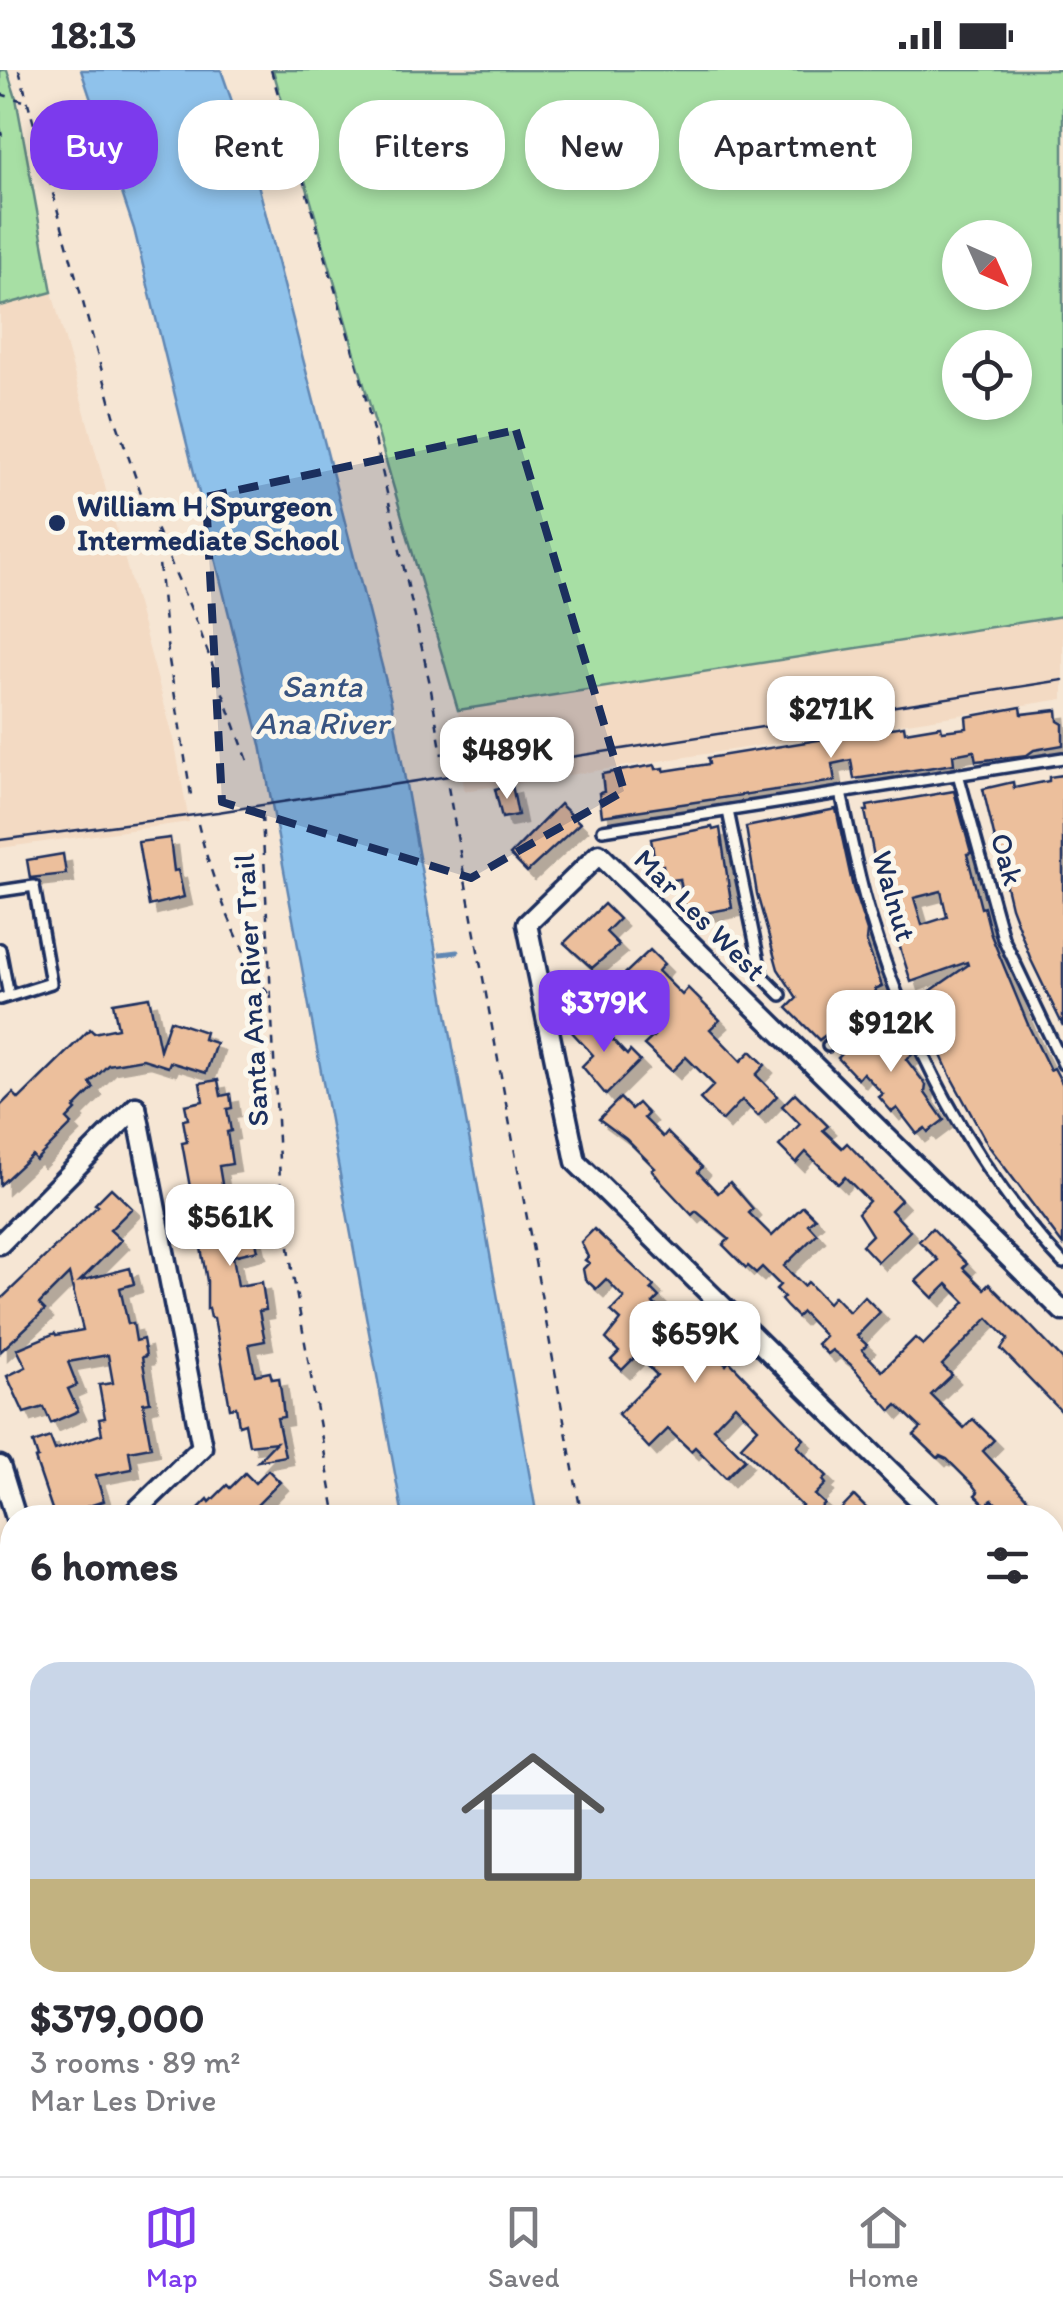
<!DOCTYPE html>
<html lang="en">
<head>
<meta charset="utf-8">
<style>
  :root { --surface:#fff; --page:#f2f2f3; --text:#2b2b33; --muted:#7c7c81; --line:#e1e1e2; --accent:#7c3aed }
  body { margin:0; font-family:Itim,sans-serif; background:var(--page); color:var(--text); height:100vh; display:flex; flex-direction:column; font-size:38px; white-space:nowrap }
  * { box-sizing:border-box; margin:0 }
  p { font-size:32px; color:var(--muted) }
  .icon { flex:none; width:55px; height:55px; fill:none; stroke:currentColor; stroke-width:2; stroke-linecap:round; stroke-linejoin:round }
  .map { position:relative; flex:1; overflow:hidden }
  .details { position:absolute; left:0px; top:1435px; width:1065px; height:672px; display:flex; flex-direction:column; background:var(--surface); border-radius:40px 40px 0 0; box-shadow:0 5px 15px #0003 }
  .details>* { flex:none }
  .banner { position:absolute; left:30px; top:30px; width:1005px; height:90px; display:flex; gap:20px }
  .needle { width:65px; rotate:135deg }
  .controls { position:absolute; left:942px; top:150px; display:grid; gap:20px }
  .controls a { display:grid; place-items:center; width:90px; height:90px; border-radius:50%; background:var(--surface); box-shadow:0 5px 15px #0003; font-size:50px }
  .price { position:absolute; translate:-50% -85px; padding:0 22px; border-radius:20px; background:#fff; color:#222; font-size:32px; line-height:65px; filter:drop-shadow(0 2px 5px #0008) }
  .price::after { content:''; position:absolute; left:50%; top:60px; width:30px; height:22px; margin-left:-15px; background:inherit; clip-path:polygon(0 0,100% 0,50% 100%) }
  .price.on { background:var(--accent); color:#fff }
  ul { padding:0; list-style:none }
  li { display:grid; align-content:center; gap:20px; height:530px; padding:0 30px }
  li+li { border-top:2px solid var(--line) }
  li span { display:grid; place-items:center; height:310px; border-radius:30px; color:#555 }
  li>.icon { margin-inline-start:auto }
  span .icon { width:180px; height:180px; fill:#fffc; stroke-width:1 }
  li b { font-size:42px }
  h2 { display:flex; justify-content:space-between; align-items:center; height:120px; padding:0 30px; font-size:42px }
  .chip { padding:0 35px; border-radius:40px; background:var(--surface); box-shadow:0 5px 15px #0003; font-size:35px; line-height:90px }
  .chip.on { background:var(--accent); color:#fff }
  .status { display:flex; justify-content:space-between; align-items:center; height:70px; padding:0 50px; background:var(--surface); direction:ltr }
  .status svg { height:28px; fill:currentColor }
  .tabs { display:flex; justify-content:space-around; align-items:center; height:140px; border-top:2px solid var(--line); background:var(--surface); font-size:28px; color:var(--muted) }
  .tabs a { display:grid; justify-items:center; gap:5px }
  .tabs .on { color:var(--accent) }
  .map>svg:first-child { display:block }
  .built { fill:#f3dac3 }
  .green { fill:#a7dfa4; stroke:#618781; stroke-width:2.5; fill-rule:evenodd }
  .water { fill:#8fc2eb; stroke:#6187b3; stroke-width:2.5 }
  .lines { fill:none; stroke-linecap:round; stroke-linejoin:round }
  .stream { stroke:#6187b3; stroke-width:5 }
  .building { fill:#ecbf9c; stroke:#1b2f5e; stroke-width:2.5; fill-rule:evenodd; filter:url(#shadow) }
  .service-casing { stroke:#1b2f5e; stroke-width:16 }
  .minor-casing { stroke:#1b2f5e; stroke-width:25 }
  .tertiary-casing { stroke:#1b2f5e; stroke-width:30 }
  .secondary-casing { stroke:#1b2f5e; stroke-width:32 }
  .path { stroke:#1b2f5e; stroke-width:2.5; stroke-dasharray:8 8; stroke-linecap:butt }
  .service { stroke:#fbf7ec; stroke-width:9 }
  .minor { stroke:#fbf7ec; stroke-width:18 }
  .tertiary { stroke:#fbf7ec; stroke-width:22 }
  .secondary { stroke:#fbf7ec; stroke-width:25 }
  .tram { stroke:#1b2f5e; stroke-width:2.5 }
  .marked { fill:#1b2f5e; fill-opacity:0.2; stroke:#1b2f5e; stroke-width:8; stroke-dasharray:20 12; stroke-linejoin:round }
  .poi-dot { fill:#1b2f5e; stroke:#fbf7ec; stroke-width:4 }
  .labels { text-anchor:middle; stroke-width:10; stroke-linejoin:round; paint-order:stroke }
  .poi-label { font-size:30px; font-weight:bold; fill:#1b2f5e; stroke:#fbf7ec; text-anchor:start }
  .street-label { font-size:30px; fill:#1b2f5e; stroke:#fbf7ec }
  .water-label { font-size:32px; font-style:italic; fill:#385481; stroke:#fbf7ec }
</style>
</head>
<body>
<div class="status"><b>18:13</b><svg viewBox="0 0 49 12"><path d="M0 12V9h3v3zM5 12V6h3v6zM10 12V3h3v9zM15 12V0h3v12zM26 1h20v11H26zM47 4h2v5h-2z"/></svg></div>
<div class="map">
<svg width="1063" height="2106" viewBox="0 0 1063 2106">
  <defs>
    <filter id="shadow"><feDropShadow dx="8" dy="8" stdDeviation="0" flood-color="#0004"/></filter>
  </defs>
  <rect width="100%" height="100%" fill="#f6e6d4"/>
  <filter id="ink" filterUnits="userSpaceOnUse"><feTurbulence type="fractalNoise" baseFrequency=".01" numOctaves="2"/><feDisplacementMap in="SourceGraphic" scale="20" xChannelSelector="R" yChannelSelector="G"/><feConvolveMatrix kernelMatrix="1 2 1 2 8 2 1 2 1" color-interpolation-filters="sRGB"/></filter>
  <g filter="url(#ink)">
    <g class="built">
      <path d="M 52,222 L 174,670 L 189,752 L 0,778 L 0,236 Z"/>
      <path d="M 1063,547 L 1063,629 L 464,721 L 458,640 Z"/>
    </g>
    <g class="green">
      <path d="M 0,0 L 7,0 L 16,28 L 52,222 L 0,236 Z"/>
      <path d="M 273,0 L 1063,0 L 1063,546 L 458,640 ZM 960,168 L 1015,168 L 1015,222 L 960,222 ZM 960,278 L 1015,278 L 1015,332 L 960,332 Z"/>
    </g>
    <g class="water">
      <path d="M 81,0 L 221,0 L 250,83 L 391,631 L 537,1447 L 403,1447 L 261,675 L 134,159 Z"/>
      <path d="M 520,2095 L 658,2095 L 661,2106 L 522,2106 Z"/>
    </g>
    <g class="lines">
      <path class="stream" d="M 441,884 L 457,882"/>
    </g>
    <g class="building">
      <path d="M 1021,637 L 1022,644 L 1057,640 L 1058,651 L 1063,654 L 1063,675 L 1034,680 L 1027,685 L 976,691 L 974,681 L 953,685 L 954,694 L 854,709 L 851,690 L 832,694 L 835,711 L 602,746 L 599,723 L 604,722 L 602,704 L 655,695 L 656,699 L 664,698 L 664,701 L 709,694 L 708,688 L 904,656 L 905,662 L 941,656 L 942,661 L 967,658 L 966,647 Z"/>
      <path d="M 1063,705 L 1063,956 L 1031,890 L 1011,837 L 983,719 L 1013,712 L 1014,718 L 1049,711 L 1049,707 Z"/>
      <path d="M 512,715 L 518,745 L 502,748 L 495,719 Z"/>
      <path d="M 954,721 L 970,779 L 971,783 L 967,784 L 981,838 L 984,837 L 991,865 L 1029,957 L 1050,1000 L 1054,998 L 1063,1015 L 1063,1175 L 988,1075 L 951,1007 L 916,931 L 968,895 L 967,892 L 911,912 L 879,812 L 865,741 L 868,741 L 867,736 ZM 941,821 L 947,847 L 922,855 L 914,828 Z"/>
      <path d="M 560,734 L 580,753 L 527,802 L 510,785 Z"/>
      <path d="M 836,739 L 853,818 L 867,861 L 866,871 L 882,916 L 875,919 L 877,924 L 858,931 L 837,951 L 840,954 L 819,970 L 787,938 L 797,928 L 778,899 L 757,824 L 746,757 Z"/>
      <path d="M 712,757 L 713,760 L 720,758 L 732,838 L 699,844 L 698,838 L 686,841 L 680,809 L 665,811 L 663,795 L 656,797 L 651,769 Z"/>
      <path d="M 170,768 L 174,801 L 178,800 L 184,827 L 149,836 L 138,772 Z"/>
      <path d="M 63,784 L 66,804 L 30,808 L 27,790 Z"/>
      <path d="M 604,834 L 619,849 L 606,862 L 619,875 L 592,898 L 564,873 Z"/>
      <path d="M 650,880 L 664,894 L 658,901 L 682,925 L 688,918 L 720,950 L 710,959 L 741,991 L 751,981 L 765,995 L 756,1005 L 777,1026 L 758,1046 L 742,1030 L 722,1051 L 700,1029 L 714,1015 L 686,987 L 672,1001 L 644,975 L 654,966 L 640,952 L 643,948 L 612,916 Z"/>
      <path d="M 149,927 L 160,980 L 170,950 L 205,962 L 203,969 L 216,973 L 206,1003 L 170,992 L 168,997 L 143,989 L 108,995 L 90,1013 L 94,1018 L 74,1038 L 76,1040 L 67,1049 L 72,1054 L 36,1090 L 32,1085 L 0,1115 L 0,1036 L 13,1023 L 19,1029 L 90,959 L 94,963 L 118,958 L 113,933 Z"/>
      <path d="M 588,944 L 627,985 L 630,981 L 640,991 L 606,1025 L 582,996 L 593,985 L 571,961 Z"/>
      <path d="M 888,949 L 912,985 L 906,989 L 926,1015 L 925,1023 L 944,1050 L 928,1062 L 925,1058 L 917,1064 L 897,1038 L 892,1042 L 879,1027 L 883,1024 L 863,1003 L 858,1009 L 838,988 L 843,983 L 838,978 L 852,966 L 855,969 L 859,965 L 861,967 Z"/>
      <path d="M 218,1010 L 221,1026 L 230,1024 L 232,1038 L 227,1039 L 231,1061 L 227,1062 L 232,1094 L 219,1096 L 224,1126 L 239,1124 L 240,1130 L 245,1129 L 258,1180 L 233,1186 L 238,1216 L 262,1212 L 266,1240 L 259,1241 L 265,1271 L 249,1274 L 255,1305 L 270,1302 L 272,1309 L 279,1308 L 282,1329 L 284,1347 L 277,1348 L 285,1386 L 258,1391 L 276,1372 L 249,1375 L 245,1353 L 239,1355 L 236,1337 L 230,1338 L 214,1248 L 211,1248 L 209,1238 L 207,1239 L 207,1211 L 182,1073 L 187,1072 L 183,1050 L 188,1049 L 185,1035 L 203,1031 L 200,1013 Z"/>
      <path d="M 795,1023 L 828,1056 L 823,1060 L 842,1078 L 847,1073 L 901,1130 L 891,1140 L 910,1161 L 878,1192 L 862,1175 L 872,1165 L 858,1143 L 869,1131 L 845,1107 L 838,1114 L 806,1082 L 796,1093 L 779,1076 L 800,1054 L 782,1036 Z"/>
      <path d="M 620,1028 L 631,1039 L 638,1033 L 648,1044 L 644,1048 L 663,1067 L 667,1062 L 702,1097 L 698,1102 L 718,1123 L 730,1112 L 753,1139 L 749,1143 L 772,1166 L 803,1136 L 815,1148 L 808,1154 L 817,1164 L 784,1196 L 804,1216 L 808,1212 L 828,1233 L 834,1226 L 849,1242 L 864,1226 L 880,1242 L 857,1266 L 867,1275 L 862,1280 L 882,1301 L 915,1268 L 923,1275 L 965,1232 L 947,1214 L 933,1228 L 916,1211 L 938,1190 L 919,1171 L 932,1158 L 967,1194 L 963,1198 L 984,1219 L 989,1214 L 1026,1251 L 1063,1290 L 1063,1343 L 1001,1279 L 1008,1269 L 988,1248 L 942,1295 L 952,1305 L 931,1325 L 964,1358 L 973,1349 L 994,1370 L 983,1381 L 1045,1448 L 1013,1448 L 992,1430 L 986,1436 L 975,1425 L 978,1422 L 972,1414 L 947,1389 L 940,1386 L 938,1388 L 914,1365 L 921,1358 L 897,1335 L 891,1341 L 850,1294 L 832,1280 L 827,1284 L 817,1274 L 825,1266 L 802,1242 L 797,1247 L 787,1237 L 781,1230 L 784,1227 L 776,1219 L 780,1215 L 762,1197 L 756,1203 L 748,1196 L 746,1198 L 723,1175 L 729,1169 L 696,1141 L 692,1145 L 662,1113 L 652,1100 L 655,1098 L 626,1069 L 599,1049 Z"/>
      <path d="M 111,1118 L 132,1138 L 110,1160 L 121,1170 L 80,1211 L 130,1198 L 134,1214 L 120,1218 L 128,1254 L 133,1253 L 136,1271 L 143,1269 L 146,1286 L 142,1287 L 150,1332 L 143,1333 L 151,1377 L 129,1381 L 132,1399 L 96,1406 L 104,1431 L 83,1438 L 85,1443 L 55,1448 L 35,1389 L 38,1388 L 33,1373 L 50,1367 L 55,1380 L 102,1364 L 99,1349 L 105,1348 L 99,1315 L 113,1313 L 108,1285 L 68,1292 L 77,1315 L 68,1319 L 78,1341 L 51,1353 L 44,1337 L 24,1343 L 7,1306 L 26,1297 L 17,1279 L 55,1263 L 56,1265 L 83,1260 L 69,1204 L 39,1234 L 45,1240 L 0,1282 L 0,1230 L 98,1136 L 95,1134 Z"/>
      <path d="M 594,1159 L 654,1216 L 651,1219 L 659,1227 L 653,1233 L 674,1254 L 680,1248 L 726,1295 L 729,1291 L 804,1369 L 797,1376 L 827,1406 L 823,1410 L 826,1414 L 815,1425 L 825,1434 L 811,1448 L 791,1448 L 802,1436 L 741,1376 L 758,1358 L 735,1335 L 713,1358 L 745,1389 L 726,1408 L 695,1377 L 691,1381 L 668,1359 L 649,1378 L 618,1344 L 657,1305 L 637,1285 L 622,1300 L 611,1290 L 619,1282 L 606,1269 L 621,1250 L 611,1241 L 624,1228 L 606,1209 L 596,1219 L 585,1209 L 583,1199 L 589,1193 L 585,1190 L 588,1187 L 581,1172 Z"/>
      <path d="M 268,1400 L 280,1412 L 252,1440 L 259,1448 L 189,1448 L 208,1429 L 210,1432 L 227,1415 L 230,1418 L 245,1403 L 255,1413 Z"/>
      <path d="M 854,1426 L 876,1448 L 833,1448 Z"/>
      <path d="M 0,1581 L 12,1596 L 12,1658 L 0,1643 Z"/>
      <path d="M 12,1821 L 12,1861 L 0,1865 L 0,1825 Z"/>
    </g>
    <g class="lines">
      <defs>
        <g id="service">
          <path d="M 958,704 L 1003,868 L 1063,994"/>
          <path d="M 841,723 C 850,762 857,803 869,842 C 907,970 971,1096 1063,1193"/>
          <path d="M 728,741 L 762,906 L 781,925"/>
          <path d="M 603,760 L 1063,688"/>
          <path d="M 0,821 L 34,816 L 51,913 L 0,929"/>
          <path d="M 0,879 L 9,926"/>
          <path d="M 828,976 L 862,945 L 900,929"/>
          <path d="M 1052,1889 L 1063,1899"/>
          <path d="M 713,2095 L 716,2106"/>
        </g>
        <g id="minor">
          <path d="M 0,1174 L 136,1037"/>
          <path d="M 0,1396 L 16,1448"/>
          <path d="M 129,1448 L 202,1377 L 136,1037"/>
          <path d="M 938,1448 L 576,1092 L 527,854 L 599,784 L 1063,1241"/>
          <path d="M 1052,1560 L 1063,1570"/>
          <path d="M 0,1907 L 12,1901"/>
          <path d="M 1052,2048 L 1063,2059"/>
          <path d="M 119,2095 L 122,2106"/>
          <path d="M 838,2095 L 840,2106"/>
        </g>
        <path id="tertiary" d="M 211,2106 L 222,2095"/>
        <g id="secondary">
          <path d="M 0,1709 L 12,1716"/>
          <path d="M 514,2095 L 526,2106"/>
        </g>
      </defs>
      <use href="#service" class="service-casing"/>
      <use href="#minor" class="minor-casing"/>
      <use href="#tertiary" class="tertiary-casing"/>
      <use href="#secondary" class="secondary-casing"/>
      <g class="path">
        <path d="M 19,0 L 114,345 L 142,426 L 197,553 L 248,691"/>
        <path d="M 271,0 L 362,312 L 430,614 L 442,685"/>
        <path d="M 0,24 L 27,32"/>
        <path d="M 0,58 L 2,66"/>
        <path d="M 156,463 L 168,584 L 191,725"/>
        <path d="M 448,717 L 582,1448"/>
        <path d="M 262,745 L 280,1111 L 292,1199 L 336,1448"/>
        <path d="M 198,754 C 213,815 236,873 270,927"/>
        <path d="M 449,2095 L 450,2106"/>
        <path d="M 693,2095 L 693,2106"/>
      </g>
      <use href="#service" class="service"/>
      <use href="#minor" class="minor"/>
      <use href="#tertiary" class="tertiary"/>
      <use href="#secondary" class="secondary"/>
      <path class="tram" d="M 0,770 L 218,742 L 1063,610"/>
    </g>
  </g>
  <path class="marked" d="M 516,360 L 624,721 L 471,808 L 222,732 L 206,427 Z"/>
  <circle class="poi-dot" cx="57" cy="453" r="10"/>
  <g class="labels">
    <g class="poi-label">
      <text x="77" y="446">William H Spurgeon<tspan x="77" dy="34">Intermediate School</tspan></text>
    </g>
    <g class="street-label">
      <text transform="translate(1007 789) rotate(74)" y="10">Oak</text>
      <text transform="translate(894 826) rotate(74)" y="10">Walnut</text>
      <text transform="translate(700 845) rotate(45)" y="10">Mar Les West</text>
      <text transform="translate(251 920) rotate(-93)" y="10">Santa Ana River Trail</text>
    </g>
    <g class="water-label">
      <text x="322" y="627">Santa<tspan x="322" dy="37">Ana River</tspan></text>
    </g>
  </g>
</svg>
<div class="controls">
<a><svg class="needle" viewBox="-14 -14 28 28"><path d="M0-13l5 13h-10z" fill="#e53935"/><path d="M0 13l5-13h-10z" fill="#7c7c81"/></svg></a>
<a><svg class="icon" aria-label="locate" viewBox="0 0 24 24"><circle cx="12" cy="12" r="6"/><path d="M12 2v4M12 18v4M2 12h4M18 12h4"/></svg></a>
</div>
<b class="price" style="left:831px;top:691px">$271K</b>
<b class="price" style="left:507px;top:732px">$489K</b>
<b class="price on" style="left:604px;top:985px">$379K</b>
<b class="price" style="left:891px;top:1005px">$912K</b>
<b class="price" style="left:230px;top:1199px">$561K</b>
<b class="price" style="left:695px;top:1316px">$659K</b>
<div class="banner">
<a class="chip on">Buy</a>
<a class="chip">Rent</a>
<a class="chip">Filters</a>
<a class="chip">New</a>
<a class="chip">Apartment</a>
</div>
<section class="details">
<h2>6 homes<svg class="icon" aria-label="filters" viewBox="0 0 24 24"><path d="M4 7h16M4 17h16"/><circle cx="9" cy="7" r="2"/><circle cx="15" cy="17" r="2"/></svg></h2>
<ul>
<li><span style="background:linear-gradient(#c9d6e8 70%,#c2b280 0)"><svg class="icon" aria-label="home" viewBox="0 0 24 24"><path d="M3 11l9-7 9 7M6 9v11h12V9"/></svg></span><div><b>$379,000</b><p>3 rooms · 89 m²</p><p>Mar Les Drive</p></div></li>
</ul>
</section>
</div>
<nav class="tabs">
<a class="on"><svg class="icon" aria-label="map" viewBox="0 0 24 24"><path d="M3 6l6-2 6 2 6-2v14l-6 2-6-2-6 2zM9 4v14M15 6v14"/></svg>Map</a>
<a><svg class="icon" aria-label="saved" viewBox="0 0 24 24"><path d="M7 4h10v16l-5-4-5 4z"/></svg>Saved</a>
<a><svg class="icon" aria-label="home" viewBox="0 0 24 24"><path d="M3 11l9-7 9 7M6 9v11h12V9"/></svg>Home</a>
</nav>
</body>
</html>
